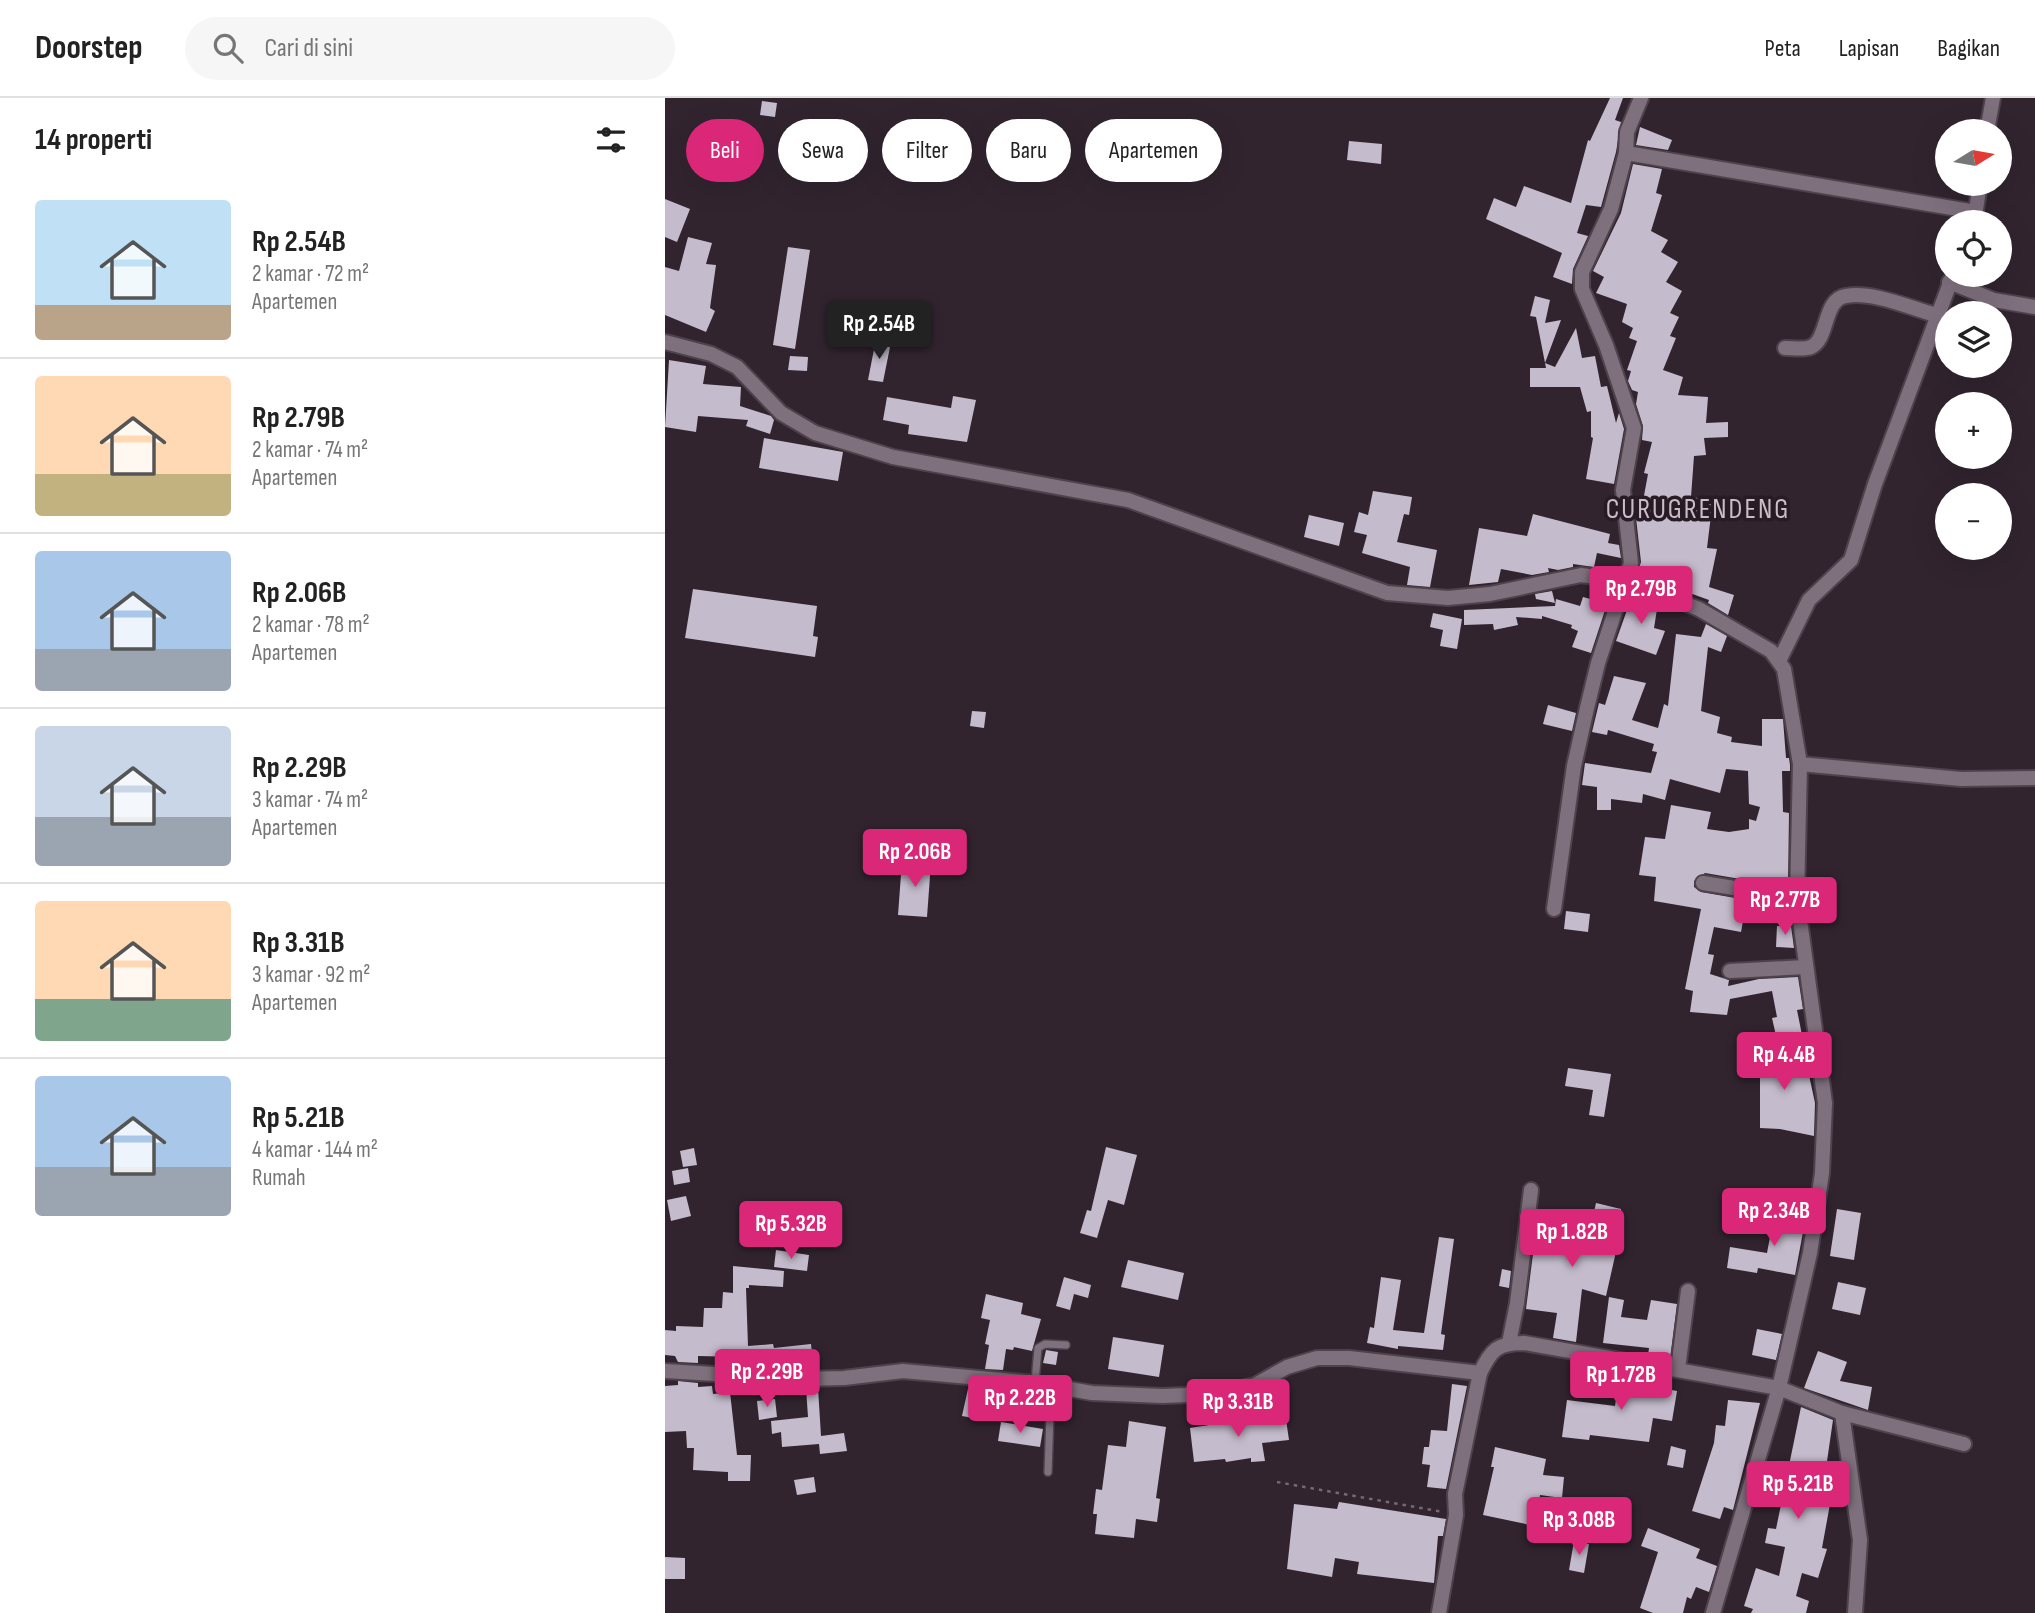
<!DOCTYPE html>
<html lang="id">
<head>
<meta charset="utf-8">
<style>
  :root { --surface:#fff; --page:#f6f6f6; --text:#222; --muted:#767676; --line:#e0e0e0; --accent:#db2777 }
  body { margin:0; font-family:"Sofia Sans Condensed",sans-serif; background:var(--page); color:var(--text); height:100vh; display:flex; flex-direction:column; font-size:26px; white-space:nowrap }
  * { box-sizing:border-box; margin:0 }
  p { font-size:23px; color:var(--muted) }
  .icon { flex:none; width:38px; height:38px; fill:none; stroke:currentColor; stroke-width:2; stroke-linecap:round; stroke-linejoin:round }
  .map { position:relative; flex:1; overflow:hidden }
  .drawer { display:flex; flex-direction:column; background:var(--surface); width:665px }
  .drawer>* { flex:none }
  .hud { position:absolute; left:21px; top:21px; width:665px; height:63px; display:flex; gap:14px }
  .needle { width:46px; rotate:79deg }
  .tools { position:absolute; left:1270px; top:21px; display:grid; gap:14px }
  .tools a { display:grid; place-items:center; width:77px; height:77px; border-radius:50%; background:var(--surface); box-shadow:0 7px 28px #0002; font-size:35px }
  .price { position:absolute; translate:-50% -60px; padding:0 16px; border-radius:7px; background:var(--accent); color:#fff; font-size:23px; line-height:46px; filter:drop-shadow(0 2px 4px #0008) }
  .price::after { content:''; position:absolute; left:50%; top:42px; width:21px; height:16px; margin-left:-10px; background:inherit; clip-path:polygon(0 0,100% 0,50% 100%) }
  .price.current { background:#222; color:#fff }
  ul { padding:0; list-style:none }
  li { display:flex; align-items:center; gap:21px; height:175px; padding:0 35px }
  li+li { border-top:2px solid var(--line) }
  li span { display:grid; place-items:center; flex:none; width:196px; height:140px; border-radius:7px; color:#555 }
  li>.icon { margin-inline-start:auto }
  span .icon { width:84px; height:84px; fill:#fffc; stroke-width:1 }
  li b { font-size:30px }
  h2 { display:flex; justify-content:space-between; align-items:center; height:84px; padding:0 35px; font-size:30px }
  .tag { padding:0 24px; border-radius:32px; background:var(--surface); box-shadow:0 7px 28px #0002; font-size:24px; line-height:63px }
  .tag.current { background:var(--accent); color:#fff }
  header { display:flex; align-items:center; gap:42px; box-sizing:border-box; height:98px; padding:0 35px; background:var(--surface); border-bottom:2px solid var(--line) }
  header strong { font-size:33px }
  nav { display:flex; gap:38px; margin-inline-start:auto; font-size:24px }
  .search { width:490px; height:63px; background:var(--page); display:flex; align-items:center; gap:18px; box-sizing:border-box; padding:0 24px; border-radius:38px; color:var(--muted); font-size:26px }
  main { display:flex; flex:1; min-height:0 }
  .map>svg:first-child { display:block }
  .building { fill:#c4bbcc }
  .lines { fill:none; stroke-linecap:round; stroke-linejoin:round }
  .lane-casing { stroke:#4e434c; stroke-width:10 }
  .street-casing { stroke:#4e434c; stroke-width:18 }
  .path { stroke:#756973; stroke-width:2.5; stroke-dasharray:3.5 5; stroke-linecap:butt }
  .lane { stroke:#7f707d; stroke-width:7 }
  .street { stroke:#7f707d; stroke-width:14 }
  .labels { text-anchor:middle; stroke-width:7; stroke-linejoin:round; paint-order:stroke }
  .quarter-label { font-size:28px; letter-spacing:2px; fill:#ccbcca; stroke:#271b25 }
</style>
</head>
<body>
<header>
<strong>Doorstep</strong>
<div class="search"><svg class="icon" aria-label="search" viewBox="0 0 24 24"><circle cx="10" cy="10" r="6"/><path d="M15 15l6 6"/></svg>Cari di sini</div>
<nav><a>Peta</a><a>Lapisan</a><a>Bagikan</a></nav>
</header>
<main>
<section class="drawer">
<h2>14 properti<svg class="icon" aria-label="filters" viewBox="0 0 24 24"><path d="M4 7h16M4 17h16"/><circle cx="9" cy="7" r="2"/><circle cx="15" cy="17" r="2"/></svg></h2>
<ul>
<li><span style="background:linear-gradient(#bfe0f5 75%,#b9a48a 0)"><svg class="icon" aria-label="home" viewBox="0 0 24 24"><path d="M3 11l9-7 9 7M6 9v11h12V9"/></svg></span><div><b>Rp 2.54B</b><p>2 kamar · 72 m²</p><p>Apartemen</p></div></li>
<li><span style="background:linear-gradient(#ffd9b3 70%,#c2b280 0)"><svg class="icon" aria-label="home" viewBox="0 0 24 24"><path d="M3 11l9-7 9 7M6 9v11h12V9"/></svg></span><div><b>Rp 2.79B</b><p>2 kamar · 74 m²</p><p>Apartemen</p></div></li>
<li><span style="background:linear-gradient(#a9c7e8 70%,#9aa5b1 0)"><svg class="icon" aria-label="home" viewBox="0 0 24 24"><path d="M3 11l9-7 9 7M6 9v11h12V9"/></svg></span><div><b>Rp 2.06B</b><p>2 kamar · 78 m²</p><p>Apartemen</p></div></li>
<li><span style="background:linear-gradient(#c9d6e8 65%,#9aa5b1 0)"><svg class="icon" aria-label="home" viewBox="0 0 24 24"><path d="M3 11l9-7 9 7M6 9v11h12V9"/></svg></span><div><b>Rp 2.29B</b><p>3 kamar · 74 m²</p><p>Apartemen</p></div></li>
<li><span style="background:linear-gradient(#ffd9b3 70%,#7fa58c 0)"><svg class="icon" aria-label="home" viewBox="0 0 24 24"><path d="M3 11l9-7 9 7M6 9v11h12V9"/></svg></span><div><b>Rp 3.31B</b><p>3 kamar · 92 m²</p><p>Apartemen</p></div></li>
<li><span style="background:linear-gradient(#a9c7e8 65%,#9aa5b1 0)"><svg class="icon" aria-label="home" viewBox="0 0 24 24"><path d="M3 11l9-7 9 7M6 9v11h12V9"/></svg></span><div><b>Rp 5.21B</b><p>4 kamar · 144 m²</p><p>Rumah</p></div></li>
</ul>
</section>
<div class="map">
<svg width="1370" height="1515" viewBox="0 0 1370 1515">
  <rect width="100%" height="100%" fill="#31242f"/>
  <g class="building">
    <path d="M 945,0 L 958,0 L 950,22 L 956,24 L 951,54 L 936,109 L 921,107 L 912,135 L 923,138 L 908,171 L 907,186 L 888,179 L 897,155 L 821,121 L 829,100 L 851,109 L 859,88 L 906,105 L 923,42 L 925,43 Z"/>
    <path d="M 97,3 L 112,5 L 110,19 L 95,17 Z"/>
    <path d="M 975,29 L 1007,42 L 1003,52 L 971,47 Z"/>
    <path d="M 684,43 L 717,46 L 716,66 L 682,62 Z"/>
    <path d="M 968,66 L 997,71 L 991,95 L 997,97 L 986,133 L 1003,142 L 996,154 L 1013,164 L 1001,184 L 1017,193 L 1005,215 L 1014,219 L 1005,238 L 1011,240 L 998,272 L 1018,279 L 1013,297 L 1043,299 L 1041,325 L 1063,324 L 1063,339 L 1039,340 L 1041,357 L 1029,358 L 1026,399 L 1054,403 L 1052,418 L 1046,417 L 1042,450 L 1052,451 L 1044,489 L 1069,497 L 1063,517 L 1043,505 L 1044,502 L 972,476 L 976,464 L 970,411 L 972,402 L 978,403 L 983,376 L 979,375 L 987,344 L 977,342 L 978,328 L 971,306 L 973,294 L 967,292 L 963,283 L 966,273 L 962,272 L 972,243 L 964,240 L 968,230 L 957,224 L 962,206 L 931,195 L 939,179 L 928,173 L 956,115 Z"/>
    <path d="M 0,101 L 25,111 L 12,144 L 0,139 Z"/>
    <path d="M 23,139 L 47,145 L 41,166 L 51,167 L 45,210 L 50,213 L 41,234 L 0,217 L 0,169 L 14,173 Z"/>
    <path d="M 123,149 L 145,152 L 130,251 L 108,247 Z"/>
    <path d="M 870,198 L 885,202 L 880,225 L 896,222 L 880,265 L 890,269 L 911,230 L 917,260 L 930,258 L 936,289 L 942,288 L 951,325 L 954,315 L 959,331 L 949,386 L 921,381 L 928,340 L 926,339 L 926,313 L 922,314 L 915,289 L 865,289 L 865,270 L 881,270 L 871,219 L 865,218 Z"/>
    <path d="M 211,241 L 226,244 L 218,284 L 203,282 Z"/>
    <path d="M 125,258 L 143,259 L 142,273 L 123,272 Z"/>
    <path d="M 4,262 L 41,268 L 38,286 L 76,289 L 75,308 L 106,318 L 109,322 L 105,336 L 81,328 L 83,322 L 33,318 L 31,334 L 0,329 Z"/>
    <path d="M 288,298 L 311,302 L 302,344 L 243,336 L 244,327 L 218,322 L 222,299 L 286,310 Z"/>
    <path d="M 99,340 L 178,354 L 173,383 L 94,370 Z"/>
    <path d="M 708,393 L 747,399 L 744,417 L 739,416 L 732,444 L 772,452 L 765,489 L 742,487 L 745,469 L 697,455 L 702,437 L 689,434 L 694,414 L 703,417 Z"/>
    <path d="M 868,416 L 945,436 L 943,445 L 954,447 L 956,460 L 932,455 L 929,469 L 908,466 L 908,469 L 893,472 L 883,470 L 884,474 L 867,477 L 836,471 L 833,484 L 804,487 L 814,430 L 862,438 Z"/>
    <path d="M 644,417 L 679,425 L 674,448 L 639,439 Z"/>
    <path d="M 938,489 L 947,491 L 926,555 L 907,549 L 913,533 L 906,530 L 907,527 L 877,518 L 877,521 L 851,519 L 853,527 L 829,532 L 828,526 L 799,527 L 799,512 L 890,508 L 891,501 L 915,508 L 918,499 L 933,503 Z"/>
    <path d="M 28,491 L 152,508 L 148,538 L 153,539 L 150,559 L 20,540 Z"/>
    <path d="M 887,493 L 890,505 L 871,501 L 870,496 Z"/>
    <path d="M 968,495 L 993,505 L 989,530 L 1000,533 L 991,557 L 951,543 Z"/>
    <path d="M 768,515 L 797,521 L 792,551 L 775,548 L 778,532 L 765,529 Z"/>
    <path d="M 1041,526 L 1062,538 L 1056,554 L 1043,549 L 1036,613 L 1055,619 L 1052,635 L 1067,639 L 1066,644 L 1097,648 L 1097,621 L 1118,621 L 1121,660 L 1124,660 L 1125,667 L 1125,673 L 1117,673 L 1118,714 L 1124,715 L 1123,789 L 1040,775 L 1029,783 L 1029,789 L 1036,794 L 1082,802 L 1076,834 L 1049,829 L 1043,856 L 1049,857 L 1045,876 L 1064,882 L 1063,888 L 1094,881 L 1133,879 L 1138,911 L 1132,912 L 1137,937 L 1112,942 L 1107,920 L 1112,919 L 1107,893 L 1065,901 L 1062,917 L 1025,914 L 1028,893 L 1020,891 L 1036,811 L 989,803 L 991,779 L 974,777 L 980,739 L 1000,741 L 1006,707 L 1046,714 L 1042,731 L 1064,734 L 1084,731 L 1084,721 L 1091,723 L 1095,709 L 1084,706 L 1083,673 L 1061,671 L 1055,695 L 1005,681 L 1000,702 L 978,696 L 977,705 L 946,701 L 946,712 L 932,712 L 932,689 L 917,687 L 920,665 L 986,675 L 992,654 L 987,653 L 989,646 L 943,632 L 942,637 L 927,634 L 934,605 L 940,607 L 949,578 L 981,585 L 967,622 L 993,630 L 999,606 L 1003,608 L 1011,536 L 1036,539 Z"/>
    <path d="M 883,607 L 911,615 L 907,633 L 878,626 Z"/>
    <path d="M 307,613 L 321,614 L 319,630 L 305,628 Z"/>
    <path d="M 237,763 L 266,765 L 262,819 L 233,817 Z"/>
    <path d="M 901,813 L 925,816 L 923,834 L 899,831 Z"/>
    <path d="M 1112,828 L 1126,828 L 1129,850 L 1111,849 Z"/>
    <path d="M 1107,937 L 1114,968 L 1141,963 L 1150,1005 L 1149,1038 L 1115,1031 L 1095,1030 L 1095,976 L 1087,941 Z"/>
    <path d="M 903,970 L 946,976 L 939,1019 L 924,1017 L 928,992 L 900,988 Z"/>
    <path d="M 441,1049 L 472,1057 L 459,1107 L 443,1102 L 432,1140 L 415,1135 L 422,1112 L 426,1113 Z"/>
    <path d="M 29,1050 L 32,1067 L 18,1069 L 15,1053 Z"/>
    <path d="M 23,1070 L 25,1084 L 9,1087 L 7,1073 Z"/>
    <path d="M 21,1098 L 26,1118 L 6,1123 L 2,1102 Z"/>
    <path d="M 931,1105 L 956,1111 L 951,1135 L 955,1136 L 941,1198 L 917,1191 L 911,1244 L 888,1240 L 892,1215 L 861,1211 L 870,1140 L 876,1142 L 882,1118 L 908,1124 L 902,1147 L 926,1151 L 932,1124 L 927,1123 Z"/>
    <path d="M 1172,1111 L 1196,1115 L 1189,1162 L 1165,1158 Z"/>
    <path d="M 1110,1112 L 1141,1118 L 1130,1177 L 1093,1170 L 1092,1175 L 1062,1170 L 1065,1149 L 1102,1155 Z"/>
    <path d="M 774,1139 L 789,1141 L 776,1236 L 780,1237 L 778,1252 L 733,1248 L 733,1251 L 702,1245 L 705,1229 L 709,1230 L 716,1179 L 736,1182 L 728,1232 L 759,1235 Z"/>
    <path d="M 111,1152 L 144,1157 L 142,1173 L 109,1169 Z"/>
    <path d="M 463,1162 L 519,1175 L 513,1202 L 456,1189 Z"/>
    <path d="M 68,1168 L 119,1173 L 118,1189 L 84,1187 L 84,1190 L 81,1190 L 83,1248 L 108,1246 L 109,1250 L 146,1246 L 148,1264 L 86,1269 L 77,1268 L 76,1259 L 33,1258 L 33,1265 L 13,1264 L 10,1258 L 0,1257 L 0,1232 L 11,1233 L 11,1228 L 38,1229 L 39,1210 L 57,1210 L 58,1194 L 68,1195 Z"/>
    <path d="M 837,1171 L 846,1173 L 844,1190 L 834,1188 Z"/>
    <path d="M 399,1179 L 426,1187 L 423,1200 L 409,1196 L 405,1212 L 391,1208 Z"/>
    <path d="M 1173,1184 L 1201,1190 L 1195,1217 L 1167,1211 Z"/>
    <path d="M 321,1196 L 358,1205 L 356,1216 L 376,1221 L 367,1253 L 349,1249 L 348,1252 L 341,1251 L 338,1272 L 320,1271 L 324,1247 L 320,1246 L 325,1222 L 316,1220 Z"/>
    <path d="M 944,1199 L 959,1202 L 956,1219 L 982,1222 L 986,1202 L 1012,1206 L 1005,1261 L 983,1257 L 984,1250 L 938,1245 Z"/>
    <path d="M 1092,1231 L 1117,1236 L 1111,1262 L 1087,1257 Z"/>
    <path d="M 448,1239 L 499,1247 L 494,1279 L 443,1271 Z"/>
    <path d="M 381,1252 L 393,1254 L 391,1267 L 378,1265 Z"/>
    <path d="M 1153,1253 L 1182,1264 L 1175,1283 L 1207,1289 L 1203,1312 L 1139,1290 Z"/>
    <path d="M 955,1274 L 976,1277 L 974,1286 L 1012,1293 L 1007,1323 L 988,1320 L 984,1344 L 925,1337 L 924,1342 L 897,1339 L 902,1302 L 950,1308 Z"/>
    <path d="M 13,1283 L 33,1285 L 33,1289 L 47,1288 L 48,1296 L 65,1294 L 72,1357 L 86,1357 L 85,1383 L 63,1383 L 63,1374 L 28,1372 L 29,1350 L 22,1350 L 21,1333 L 0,1334 L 0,1288 L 13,1287 Z"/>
    <path d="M 787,1286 L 802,1288 L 781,1391 L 762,1389 L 765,1367 L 757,1366 L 759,1349 L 764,1349 L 766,1332 L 782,1333 Z"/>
    <path d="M 141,1290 L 153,1290 L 156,1338 L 179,1335 L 182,1353 L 155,1356 L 154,1346 L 117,1349 L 116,1334 L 107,1336 L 106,1323 L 143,1319 Z"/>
    <path d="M 317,1290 L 330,1291 L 324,1323 L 297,1318 L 303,1291 L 316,1293 Z"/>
    <path d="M 110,1301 L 112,1319 L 94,1322 L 92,1303 Z"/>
    <path d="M 1063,1302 L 1095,1305 L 1068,1412 L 1059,1409 L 1055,1421 L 1027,1413 L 1049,1345 L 1051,1327 L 1060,1328 Z"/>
    <path d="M 1136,1309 L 1168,1322 L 1160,1377 L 1164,1378 L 1158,1405 L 1165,1406 L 1157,1450 L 1162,1451 L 1153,1480 L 1137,1475 L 1131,1498 L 1144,1503 L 1141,1515 L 1086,1515 L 1088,1511 L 1079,1508 L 1091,1470 L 1114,1478 L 1120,1449 L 1100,1445 L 1103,1430 L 1111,1431 Z"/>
    <path d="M 620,1315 L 624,1342 L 597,1345 L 600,1363 L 586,1364 L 586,1360 L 561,1364 L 560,1361 L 529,1364 L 525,1330 Z"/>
    <path d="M 464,1323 L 501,1329 L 491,1400 L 495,1401 L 492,1424 L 471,1421 L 469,1440 L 430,1436 L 432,1416 L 428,1416 L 431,1391 L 437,1392 L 443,1347 L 461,1349 Z"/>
    <path d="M 336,1324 L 378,1331 L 375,1349 L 333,1343 Z"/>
    <path d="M 1006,1348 L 1021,1352 L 1018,1370 L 1002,1367 Z"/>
    <path d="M 830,1349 L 881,1361 L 878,1377 L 899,1379 L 897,1400 L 875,1397 L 870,1428 L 818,1417 L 829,1369 L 826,1369 Z"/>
    <path d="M 149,1379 L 151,1394 L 132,1397 L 129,1382 Z"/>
    <path d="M 674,1404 L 781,1421 L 778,1438 L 773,1438 L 769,1485 L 692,1476 L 694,1464 L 670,1460 L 667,1479 L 622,1471 L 629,1406 L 672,1411 Z"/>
    <path d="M 983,1430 L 1035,1451 L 1031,1460 L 1052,1468 L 1044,1494 L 1031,1489 L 1026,1501 L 1022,1499 L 1018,1515 L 988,1515 L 975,1510 L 993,1454 L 976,1448 Z"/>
    <path d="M 909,1443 L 924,1446 L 919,1475 L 904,1472 Z"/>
    <path d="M 0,1459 L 20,1460 L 20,1481 L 0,1481 Z"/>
  </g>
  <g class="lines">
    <defs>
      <g id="lane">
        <path d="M 370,1284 L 373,1250 L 380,1246 L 401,1247"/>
        <path d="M 383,1374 L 386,1288"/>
      </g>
      <g id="street">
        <path d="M 1322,33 L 1328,0"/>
        <path d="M 961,55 L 1311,114"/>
        <path d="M 1309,124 L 1315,86"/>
        <path d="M 1284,184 L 1329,202 L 1370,209"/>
        <path d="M 0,244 L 46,256 L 72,269 L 116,315 L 150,335 L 228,359 L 463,402 L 722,495 L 783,500 L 825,496 L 916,477 L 963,483 L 1034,511 L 1106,553 L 1119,571 L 1135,666 L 1296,681 L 1370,680"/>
        <path d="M 1120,250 C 1128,250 1139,252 1146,249 C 1164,241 1158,201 1181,198 C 1208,193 1245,210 1271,217"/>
        <path d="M 1114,563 L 1144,502 L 1186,462 L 1210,386 L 1288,177"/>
        <path d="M 1038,785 L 1132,800"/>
        <path d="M 889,811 L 909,668 L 922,610 L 933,565 L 966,465 L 958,392 L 969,330 L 941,247 L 917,191 L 917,174 L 946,111 L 961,55 L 962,34 L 976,0"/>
        <path d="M 1065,873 L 1141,869"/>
        <path d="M 844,1245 L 852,1205 L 866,1092"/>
        <path d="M 1013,1271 L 1023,1193"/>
        <path d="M 0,1273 L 133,1281 L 179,1280 L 238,1273 L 370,1285 L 427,1295 L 497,1298 L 549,1296 L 590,1287 L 622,1269 L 652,1260 L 684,1260 L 815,1275 C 826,1252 832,1245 859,1245 L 1114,1290 L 1177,1315 L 1299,1346"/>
        <path d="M 1177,1315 L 1195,1442 L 1190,1515"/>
        <path d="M 774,1515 L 791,1417 L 790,1396 L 815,1275"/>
        <path d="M 1048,1515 L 1114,1290 L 1145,1155 L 1157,1075 L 1160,1005 L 1132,800 L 1135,666"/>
      </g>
    </defs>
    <use href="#lane" class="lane-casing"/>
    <use href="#street" class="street-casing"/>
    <path class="path" d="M 612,1384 L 778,1414"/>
    <use href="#lane" class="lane"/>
    <use href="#street" class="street"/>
  </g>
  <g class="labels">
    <g class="quarter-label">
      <text x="1033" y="420">CURUGRENDENG</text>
    </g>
  </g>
</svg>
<div class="tools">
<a><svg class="needle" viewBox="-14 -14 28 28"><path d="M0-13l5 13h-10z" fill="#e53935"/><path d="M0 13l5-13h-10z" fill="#767676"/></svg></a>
<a><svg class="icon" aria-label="locate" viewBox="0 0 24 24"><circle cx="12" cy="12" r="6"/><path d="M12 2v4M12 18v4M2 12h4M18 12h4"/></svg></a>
<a><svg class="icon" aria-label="layers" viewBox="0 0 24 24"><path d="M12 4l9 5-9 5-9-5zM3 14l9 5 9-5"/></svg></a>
<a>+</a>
<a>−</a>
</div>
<b class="price current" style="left:214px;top:263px">Rp 2.54B</b>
<b class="price" style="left:976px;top:528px">Rp 2.79B</b>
<b class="price" style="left:250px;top:791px">Rp 2.06B</b>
<b class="price" style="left:1120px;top:839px">Rp 2.77B</b>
<b class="price" style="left:1119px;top:994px">Rp 4.4B</b>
<b class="price" style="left:1109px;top:1150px">Rp 2.34B</b>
<b class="price" style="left:126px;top:1163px">Rp 5.32B</b>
<b class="price" style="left:907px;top:1171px">Rp 1.82B</b>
<b class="price" style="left:102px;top:1311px">Rp 2.29B</b>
<b class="price" style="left:956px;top:1314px">Rp 1.72B</b>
<b class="price" style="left:355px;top:1337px">Rp 2.22B</b>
<b class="price" style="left:573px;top:1341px">Rp 3.31B</b>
<b class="price" style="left:1133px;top:1423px">Rp 5.21B</b>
<b class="price" style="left:914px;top:1459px">Rp 3.08B</b>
<div class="hud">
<a class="tag current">Beli</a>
<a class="tag">Sewa</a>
<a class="tag">Filter</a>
<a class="tag">Baru</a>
<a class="tag">Apartemen</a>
</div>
</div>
</main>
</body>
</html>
